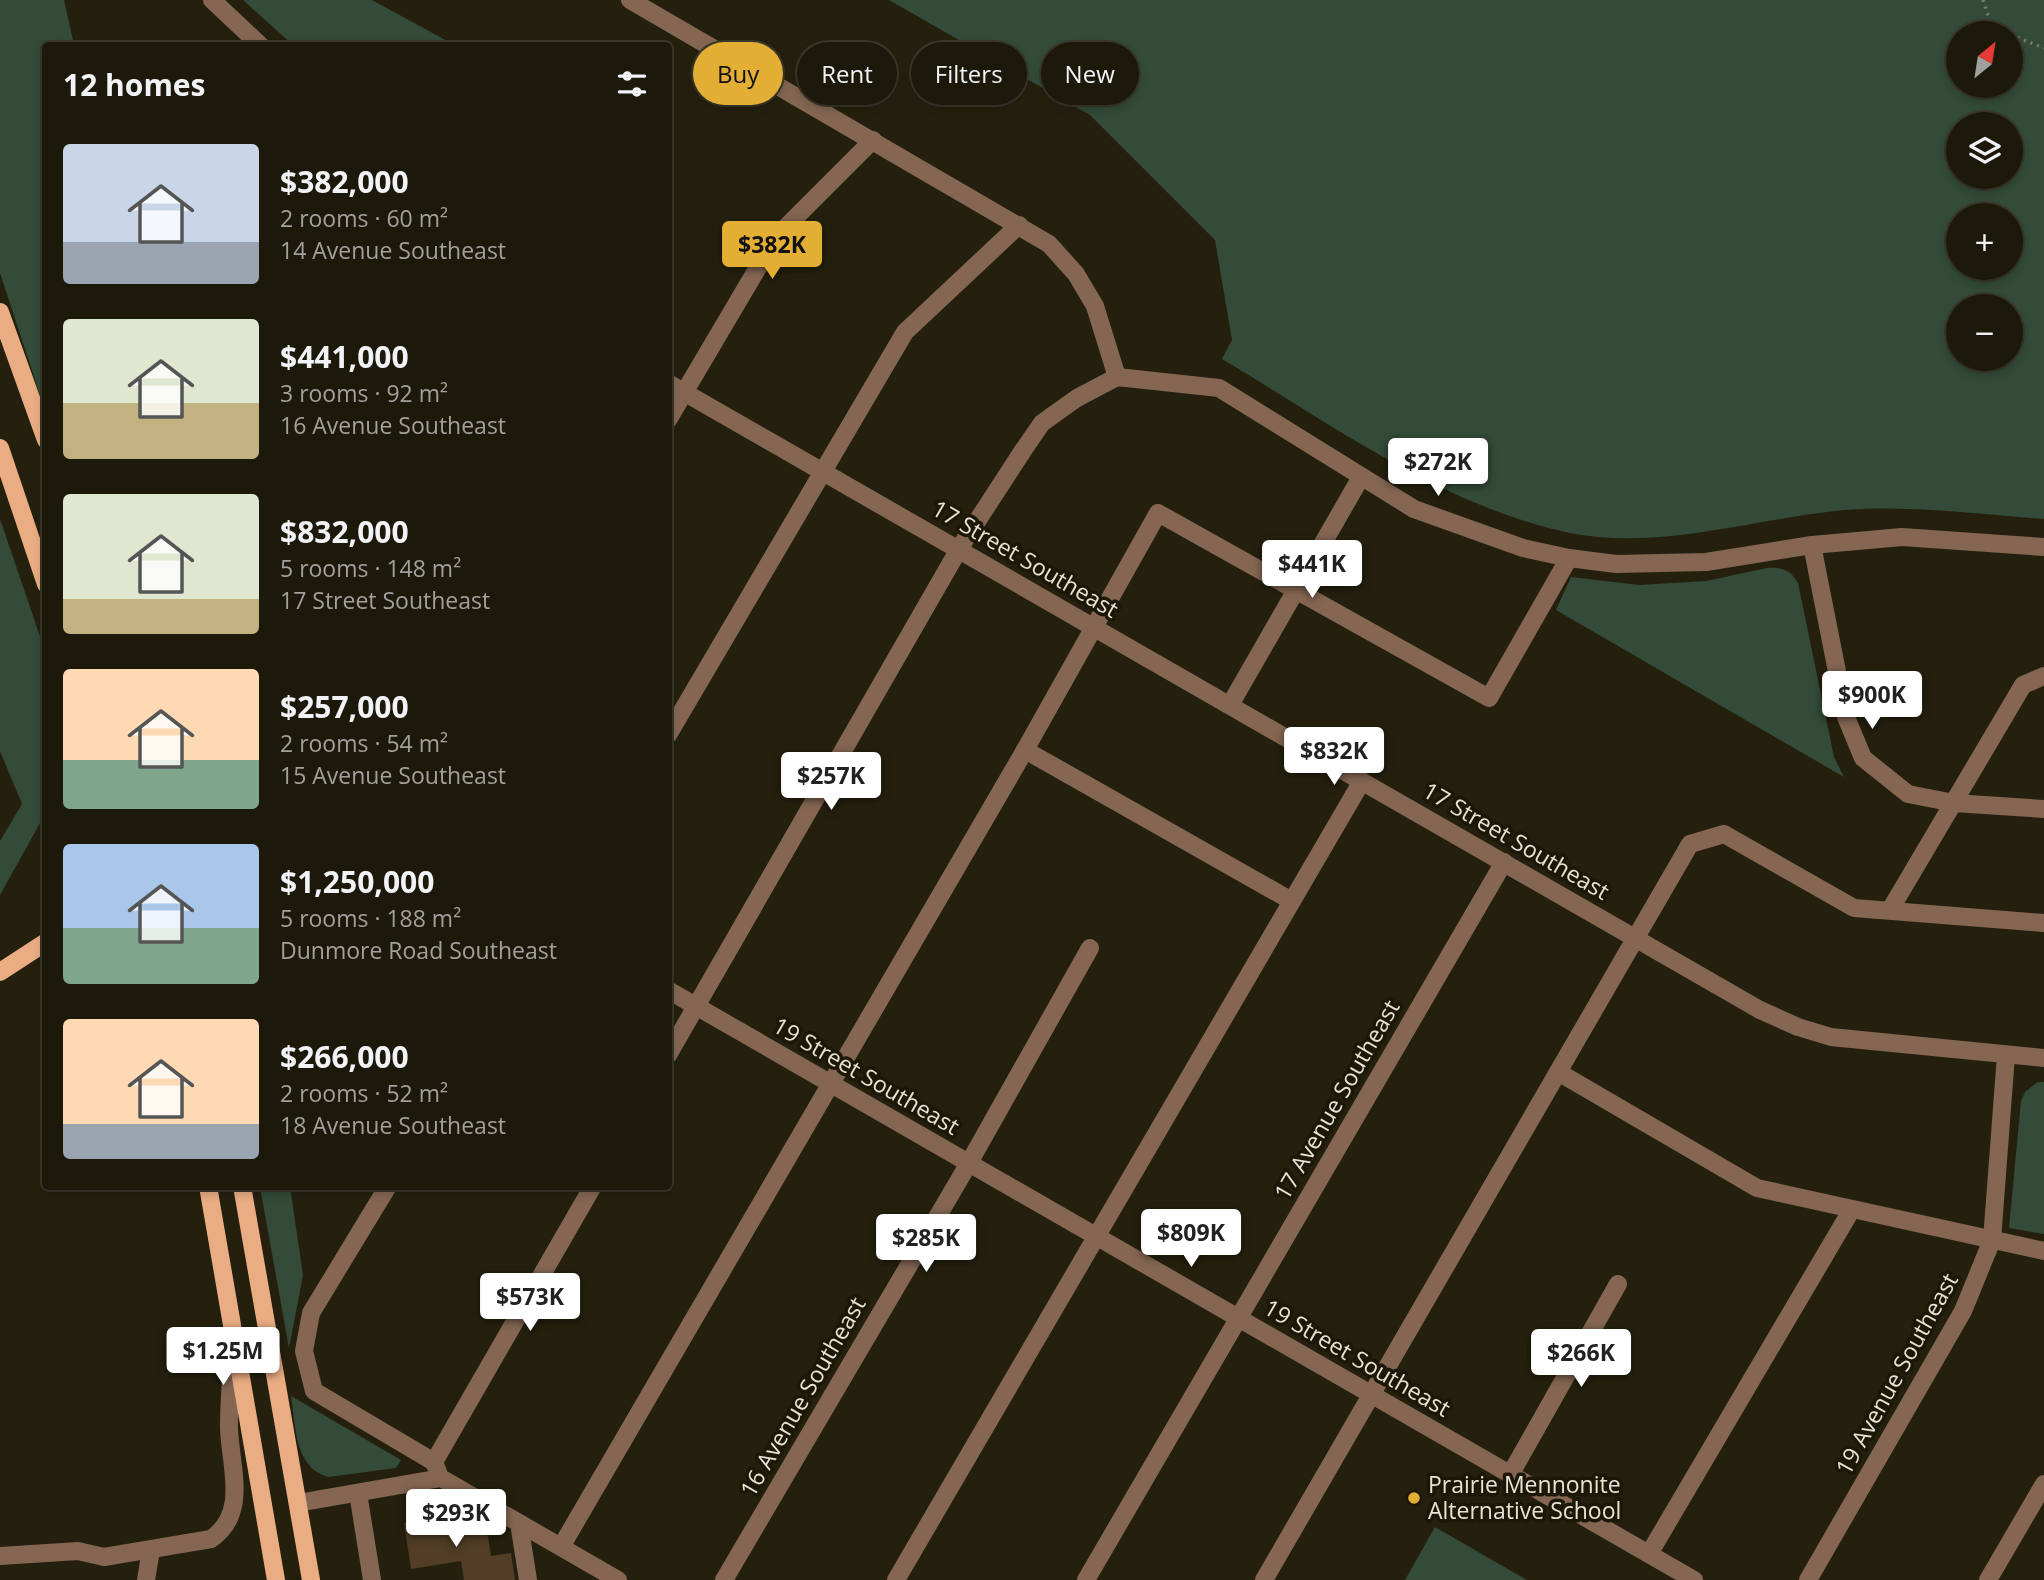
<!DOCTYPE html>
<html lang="en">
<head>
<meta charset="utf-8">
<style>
  :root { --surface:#1c180a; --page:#292518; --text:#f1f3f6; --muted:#a0a09c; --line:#3a372b; --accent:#e2af34 }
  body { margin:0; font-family:"Open Sans",sans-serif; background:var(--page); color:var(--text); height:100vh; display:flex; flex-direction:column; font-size:26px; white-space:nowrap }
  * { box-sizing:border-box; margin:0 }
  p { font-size:23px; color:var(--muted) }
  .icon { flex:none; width:38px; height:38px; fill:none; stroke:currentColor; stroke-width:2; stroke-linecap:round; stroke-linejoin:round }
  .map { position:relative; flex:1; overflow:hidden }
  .details { position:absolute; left:42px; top:42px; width:630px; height:1148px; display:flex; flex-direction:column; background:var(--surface); border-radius:7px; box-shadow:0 4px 10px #0003,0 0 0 2px var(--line) }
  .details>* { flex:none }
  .banner { position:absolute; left:693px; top:42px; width:665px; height:63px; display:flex; gap:14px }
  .needle { width:46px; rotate:30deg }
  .controls { position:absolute; left:1946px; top:21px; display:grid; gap:14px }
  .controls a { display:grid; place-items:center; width:77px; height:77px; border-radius:50%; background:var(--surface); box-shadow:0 4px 10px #0003,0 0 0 2px var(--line); font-size:35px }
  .price { position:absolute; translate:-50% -60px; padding:0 16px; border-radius:7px; background:#fff; color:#222; font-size:23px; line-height:46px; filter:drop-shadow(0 2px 4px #0008) }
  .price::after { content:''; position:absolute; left:50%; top:42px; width:21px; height:16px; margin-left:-10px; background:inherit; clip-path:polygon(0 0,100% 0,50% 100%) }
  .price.active { background:var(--accent); color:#111 }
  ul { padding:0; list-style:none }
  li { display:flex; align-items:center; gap:21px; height:175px; padding:0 21px }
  li span { display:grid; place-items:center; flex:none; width:196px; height:140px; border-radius:7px; color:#555 }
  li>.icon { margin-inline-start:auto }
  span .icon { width:84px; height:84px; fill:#fffc; stroke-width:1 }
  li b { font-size:30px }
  h2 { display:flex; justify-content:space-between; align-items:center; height:84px; padding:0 21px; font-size:30px }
  .tag { padding:0 24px; border-radius:32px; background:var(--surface); box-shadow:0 4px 10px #0003,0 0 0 2px var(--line); font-size:24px; line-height:63px }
  .tag.active { background:var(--accent); color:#111 }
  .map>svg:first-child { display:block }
  .green { fill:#334b38; fill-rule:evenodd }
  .building { fill:#523e26 }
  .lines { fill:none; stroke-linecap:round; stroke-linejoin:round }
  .path { stroke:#817d6e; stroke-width:3.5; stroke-dasharray:2 5; stroke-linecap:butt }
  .minor { stroke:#846652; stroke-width:18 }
  .major { stroke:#eaad83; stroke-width:18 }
  .poi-dot { fill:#e2af34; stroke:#1c1706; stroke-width:2.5 }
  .labels { text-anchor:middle; stroke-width:7; stroke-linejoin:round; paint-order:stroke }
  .street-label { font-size:23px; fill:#e5e2d6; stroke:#1c1706 }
  .poi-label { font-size:23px; fill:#e5e2d6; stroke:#1c1706; text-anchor:start }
</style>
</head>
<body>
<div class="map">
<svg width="2044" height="1580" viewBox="0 0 2044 1580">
  <rect width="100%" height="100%" fill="#25200e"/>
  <g class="green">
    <path d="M 0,0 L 64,0 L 74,45 L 46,46 L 45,410 L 0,273 Z"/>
    <path d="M 243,0 L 372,0 L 449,42 L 447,46 L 293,45 Z"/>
    <path d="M 889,0 L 2044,0 L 2044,519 C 1972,514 1899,503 1827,512 C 1744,522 1655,550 1570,533 C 1442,506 1333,425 1222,359 L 1232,340 L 1215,240 L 1090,115 ZM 2011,33 L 2011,86 L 1958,86 L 1958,33 ZM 2011,124 L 2011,177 L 1958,177 L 1958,124 ZM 1958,215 L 2011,215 L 2011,268 L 1958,268 ZM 2011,306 L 2011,359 L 1958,359 L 1958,306 Z"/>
    <path d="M 0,519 L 46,654 L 45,814 L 0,895 L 0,841 L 22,804 L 0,751 Z"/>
    <path d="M 1767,568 C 1782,567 1791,570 1798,583 L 1834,757 L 1844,777 L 1556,610 L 1571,577 L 1639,585 L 1706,581 Z"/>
    <path d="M 2038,1082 L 2044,1082 L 2044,1234 L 2009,1228 L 2021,1101 L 2025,1092 Z"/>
    <path d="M 260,1187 L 290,1187 L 303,1275 L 289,1348 Z"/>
    <path d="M 291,1396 L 401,1460 L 396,1468 L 328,1477 C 294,1467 296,1426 291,1396 Z"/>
    <path d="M 1435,1527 L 1527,1580 L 1405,1580 Z"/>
  </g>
  <path class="building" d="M 453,1515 L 488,1536 L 491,1556 L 511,1553 L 515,1580 L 464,1580 L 461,1561 L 411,1569 L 404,1523 Z"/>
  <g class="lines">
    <g class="path">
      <path d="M 1983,0 L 1992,28 L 2005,33"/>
      <path d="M 2011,35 L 2044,48"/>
    </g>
    <g class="minor">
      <path d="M 212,0 L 261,46"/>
      <path d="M 630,0 L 1049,244 L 1076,274 L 1095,306 L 1117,377"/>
      <path d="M 668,383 L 1760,1010 L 1798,1027 L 1831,1037 L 2044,1058"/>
      <path d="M 668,420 L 776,237 L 873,140"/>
      <path d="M 1812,545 L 1846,717 L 1863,758 L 1908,794 L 1954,803 L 2044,809"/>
      <path d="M 1230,705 L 1361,477"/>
      <path d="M 668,735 L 905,332 L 1019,225"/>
      <path d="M 1025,750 L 1290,900"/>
      <path d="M 1890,910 L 2023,685 L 2044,676"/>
      <path d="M 668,990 L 1694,1580"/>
      <path d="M 668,1055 L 959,549 L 1024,449 L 1042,423 L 1077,398 L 1117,377 L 1219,388 L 1414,509 L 1523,548 L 1569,558 L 1616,564 L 1706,562 L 1812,545 L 1902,537 L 2044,547"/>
      <path d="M 1558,1072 L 1757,1188 L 2044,1251"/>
      <path d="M 388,1186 L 311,1313 L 304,1351 L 314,1391 L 434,1462"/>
      <path d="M 438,1472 L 434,1462 L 593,1186"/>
      <path d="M 1510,1475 L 1618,1284"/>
      <path d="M 358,1493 L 372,1580"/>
      <path d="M 298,1503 L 441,1478 L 618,1580"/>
      <path d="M 519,1523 L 528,1580"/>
      <path d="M 561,1547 L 1025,750 L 1158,513 L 1489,698 L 1569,558"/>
      <path d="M 1649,1554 L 1852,1209"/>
      <path d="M 0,1556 L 78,1551 L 104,1557 L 211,1539 C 249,1513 230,1466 229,1428 C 229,1402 231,1377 233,1351"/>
      <path d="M 146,1580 L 151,1550"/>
      <path d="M 724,1580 L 969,1163 L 1090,948"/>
      <path d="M 896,1580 L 1362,781"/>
      <path d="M 1086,1580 L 1504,862"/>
      <path d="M 1264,1580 L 1690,844 L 1724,834 L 1854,908 L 2044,923"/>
      <path d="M 1808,1580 L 1963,1311 L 1992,1240 L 2006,1055"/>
      <path d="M 1988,1580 L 2044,1484"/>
    </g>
    <g class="major">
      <path d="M 0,312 L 46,440"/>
      <path d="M 0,448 L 46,584"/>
      <path d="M 0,972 L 46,942"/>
      <path d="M 208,1186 L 276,1580"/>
      <path d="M 242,1186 L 311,1580"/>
    </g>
  </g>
  <circle class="poi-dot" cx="1414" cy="1498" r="7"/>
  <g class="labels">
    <g class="street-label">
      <text transform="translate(1025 559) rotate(30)" y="8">17 Street Southeast</text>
      <text transform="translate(1516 841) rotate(30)" y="8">17 Street Southeast</text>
      <text transform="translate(866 1076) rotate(30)" y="8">19 Street Southeast</text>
      <text transform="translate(1337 1100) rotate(-60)" y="8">17 Avenue Southeast</text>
      <text transform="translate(1357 1358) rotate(30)" y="8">19 Street Southeast</text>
      <text transform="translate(1897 1374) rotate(-61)" y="8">19 Avenue Southeast</text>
      <text transform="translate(803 1397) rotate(-60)" y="8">16 Avenue Southeast</text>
    </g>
    <g class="poi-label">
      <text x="1428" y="1493">Prairie Mennonite<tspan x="1428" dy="26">Alternative School</tspan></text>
    </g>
  </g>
</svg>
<div class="controls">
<a><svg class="needle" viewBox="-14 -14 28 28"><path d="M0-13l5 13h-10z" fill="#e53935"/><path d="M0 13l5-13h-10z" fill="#a0a09c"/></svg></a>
<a><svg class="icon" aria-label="layers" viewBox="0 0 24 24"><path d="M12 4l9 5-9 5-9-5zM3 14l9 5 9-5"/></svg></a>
<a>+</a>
<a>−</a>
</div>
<b class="price active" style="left:772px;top:281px">$382K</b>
<b class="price" style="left:1438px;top:498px">$272K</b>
<b class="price" style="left:1312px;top:600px">$441K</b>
<b class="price" style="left:1872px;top:731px">$900K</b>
<b class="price" style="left:1334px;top:787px">$832K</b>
<b class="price" style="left:831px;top:812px">$257K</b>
<b class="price" style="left:1191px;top:1269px">$809K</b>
<b class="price" style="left:926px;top:1274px">$285K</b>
<b class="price" style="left:530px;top:1333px">$573K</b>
<b class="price" style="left:223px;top:1387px">$1.25M</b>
<b class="price" style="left:1581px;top:1389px">$266K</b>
<b class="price" style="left:456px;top:1549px">$293K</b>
<div class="banner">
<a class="tag active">Buy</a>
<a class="tag">Rent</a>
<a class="tag">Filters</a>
<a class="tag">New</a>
</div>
<section class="details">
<h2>12 homes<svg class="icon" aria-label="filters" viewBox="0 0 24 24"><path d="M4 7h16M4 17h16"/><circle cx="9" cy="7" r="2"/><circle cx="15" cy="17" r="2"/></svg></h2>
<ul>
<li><span style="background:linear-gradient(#c9d6e8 70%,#9aa5b1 0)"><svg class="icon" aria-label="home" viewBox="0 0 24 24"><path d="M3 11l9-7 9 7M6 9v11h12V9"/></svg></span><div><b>$382,000</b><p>2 rooms · 60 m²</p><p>14 Avenue Southeast</p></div></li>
<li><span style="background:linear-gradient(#dfe7d0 60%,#c2b280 0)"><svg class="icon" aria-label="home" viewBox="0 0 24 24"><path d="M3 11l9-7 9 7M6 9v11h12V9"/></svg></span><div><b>$441,000</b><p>3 rooms · 92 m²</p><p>16 Avenue Southeast</p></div></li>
<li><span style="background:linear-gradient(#dfe7d0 75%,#c2b280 0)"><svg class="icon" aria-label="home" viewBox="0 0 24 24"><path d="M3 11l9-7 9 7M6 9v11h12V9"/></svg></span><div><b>$832,000</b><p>5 rooms · 148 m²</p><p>17 Street Southeast</p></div></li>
<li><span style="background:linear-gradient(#ffd9b3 65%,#7fa58c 0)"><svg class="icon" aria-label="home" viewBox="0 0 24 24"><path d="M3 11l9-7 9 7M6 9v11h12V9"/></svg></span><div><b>$257,000</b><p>2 rooms · 54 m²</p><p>15 Avenue Southeast</p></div></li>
<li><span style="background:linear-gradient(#a9c7e8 60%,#7fa58c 0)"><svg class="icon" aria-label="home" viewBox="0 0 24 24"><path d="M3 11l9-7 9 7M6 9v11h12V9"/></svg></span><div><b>$1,250,000</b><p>5 rooms · 188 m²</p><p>Dunmore Road Southeast</p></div></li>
<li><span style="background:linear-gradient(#ffd9b3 75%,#9aa5b1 0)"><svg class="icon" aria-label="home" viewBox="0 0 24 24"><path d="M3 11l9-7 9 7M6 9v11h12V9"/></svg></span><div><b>$266,000</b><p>2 rooms · 52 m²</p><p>18 Avenue Southeast</p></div></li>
</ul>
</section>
</div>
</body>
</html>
